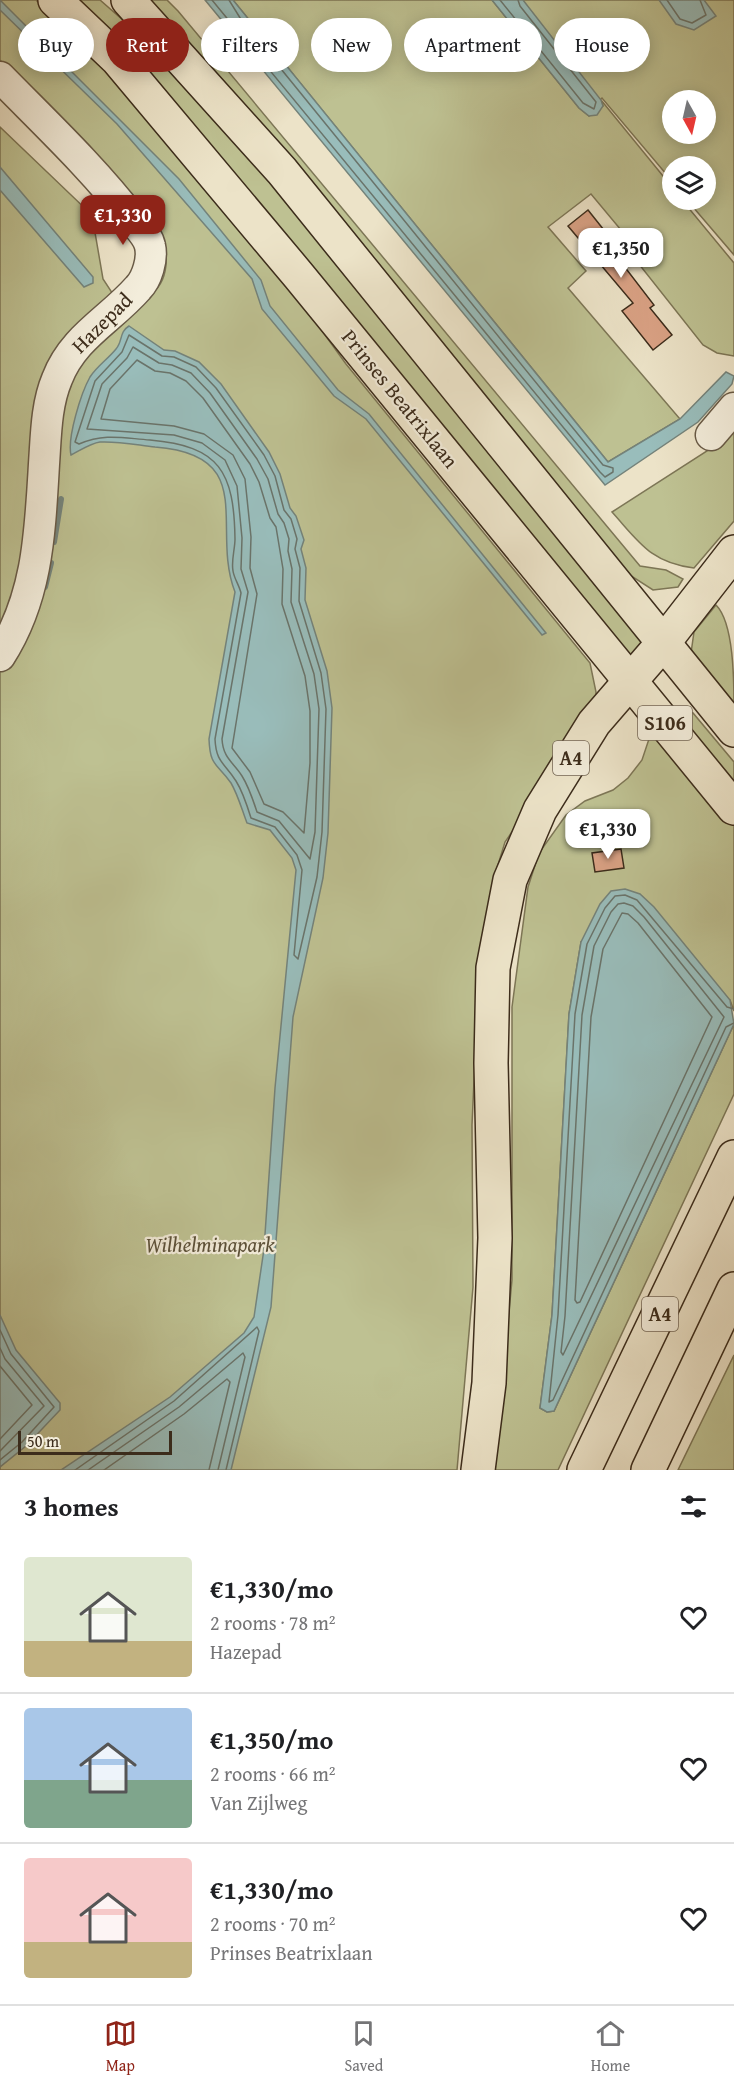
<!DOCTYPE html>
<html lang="en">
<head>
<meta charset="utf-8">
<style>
  :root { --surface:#fff; --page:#f6f6f6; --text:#202124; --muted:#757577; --line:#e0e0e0; --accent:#8f2418 }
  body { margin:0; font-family:"Gentium Book Plus",serif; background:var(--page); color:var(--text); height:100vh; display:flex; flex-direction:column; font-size:22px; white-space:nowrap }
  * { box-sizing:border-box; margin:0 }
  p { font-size:20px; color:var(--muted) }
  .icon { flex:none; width:33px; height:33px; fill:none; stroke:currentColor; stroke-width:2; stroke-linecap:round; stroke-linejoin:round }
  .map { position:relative; height:1470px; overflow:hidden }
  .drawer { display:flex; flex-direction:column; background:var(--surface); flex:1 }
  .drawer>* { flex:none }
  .hud { position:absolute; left:18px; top:18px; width:699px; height:54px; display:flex; gap:12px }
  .needle { width:39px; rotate:172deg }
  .tools { position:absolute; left:662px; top:90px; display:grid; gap:12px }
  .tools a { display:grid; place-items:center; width:54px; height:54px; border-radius:50%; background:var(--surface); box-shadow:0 3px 15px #0003; font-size:30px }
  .scale { position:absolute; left:18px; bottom:15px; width:154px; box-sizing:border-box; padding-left:6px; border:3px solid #3c2c1b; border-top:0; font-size:16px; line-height:21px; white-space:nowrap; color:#3c2c1b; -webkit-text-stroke:4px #f3eddb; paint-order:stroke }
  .price { position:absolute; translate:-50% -51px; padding:0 14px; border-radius:12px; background:#fff; color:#222; font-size:20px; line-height:39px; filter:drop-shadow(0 2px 3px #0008) }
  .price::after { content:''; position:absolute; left:50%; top:36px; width:18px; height:14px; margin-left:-9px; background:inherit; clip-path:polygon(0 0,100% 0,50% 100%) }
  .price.selected { background:var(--accent); color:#fff }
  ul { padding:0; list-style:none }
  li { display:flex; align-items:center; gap:18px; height:150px; padding:0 24px }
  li+li { border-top:2px solid var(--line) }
  li span { display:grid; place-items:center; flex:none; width:168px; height:120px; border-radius:6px; color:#555 }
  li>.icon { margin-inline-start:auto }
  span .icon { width:72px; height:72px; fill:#fffc; stroke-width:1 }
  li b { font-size:26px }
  h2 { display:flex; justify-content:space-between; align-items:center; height:72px; padding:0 24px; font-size:26px }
  .pill { padding:0 21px; border-radius:27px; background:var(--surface); box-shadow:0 3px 15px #0003; font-size:21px; line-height:54px }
  .pill.selected { background:var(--accent); color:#fff }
  .dock { display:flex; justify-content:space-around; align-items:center; height:84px; border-top:2px solid var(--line); background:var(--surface); font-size:16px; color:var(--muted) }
  .dock a { display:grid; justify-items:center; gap:3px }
  .dock .selected { color:var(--accent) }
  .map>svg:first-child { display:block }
  .green { fill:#bec192; stroke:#7d7656; stroke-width:1.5; fill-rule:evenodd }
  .water { fill:#99bdbb; stroke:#74837b; stroke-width:1.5 }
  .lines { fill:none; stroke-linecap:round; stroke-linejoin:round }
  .shore { stroke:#6a746b; stroke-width:1.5 }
  .stream { stroke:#74837b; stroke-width:6 }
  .building { fill:#daa285; stroke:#3c2c1b; stroke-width:1.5 }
  .minor-casing { stroke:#685a46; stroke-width:33 }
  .major-casing { stroke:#3c2c1b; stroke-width:36 }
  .highway-casing { stroke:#3c2c1b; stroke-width:36 }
  .minor { stroke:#f3eddb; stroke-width:30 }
  .major { stroke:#ece3c8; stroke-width:33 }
  .highway { stroke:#ece3c8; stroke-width:33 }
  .labels { text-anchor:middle; stroke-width:4.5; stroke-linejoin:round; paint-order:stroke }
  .shield { fill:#f3eddb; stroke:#736655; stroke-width:1.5 }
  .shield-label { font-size:20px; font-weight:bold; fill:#3c2c1b }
  .street-label { font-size:21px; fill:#3c2c1b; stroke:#f3eddb }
  .park-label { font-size:21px; font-style:italic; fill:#5c5139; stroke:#f3eddb }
</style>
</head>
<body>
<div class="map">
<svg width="734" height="1470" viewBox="0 0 734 1470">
  <rect width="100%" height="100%" fill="#ece3c8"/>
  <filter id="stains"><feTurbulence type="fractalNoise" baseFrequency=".00333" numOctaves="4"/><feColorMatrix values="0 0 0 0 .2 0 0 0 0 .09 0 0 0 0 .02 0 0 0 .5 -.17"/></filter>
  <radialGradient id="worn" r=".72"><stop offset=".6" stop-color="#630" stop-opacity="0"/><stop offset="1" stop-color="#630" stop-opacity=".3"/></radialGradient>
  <g class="green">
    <path d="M 0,0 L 36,0 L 157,123 L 289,285 L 346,364 L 590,663 L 596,692 L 595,711 L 505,842 L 493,881 L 480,948 L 472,1125 L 473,1287 L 457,1470 L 0,1470 L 0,127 L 92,215 L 103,279 L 120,305 C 129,303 141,301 148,296 C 170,283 170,251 159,231 L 0,60 Z"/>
    <path d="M 68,0 L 100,0 L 181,71 L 649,641 L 631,664 Z"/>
    <path d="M 150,0 L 167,0 L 178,11 L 640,566 L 666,570 L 683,579 L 678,587 L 653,590 L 625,572 Z"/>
    <path d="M 233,0 L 492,0 L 579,108 L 589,116 L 603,106 L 601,100 L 672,187 L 672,200 L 682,200 L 734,263 L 734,356 L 717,353 L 703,345 L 631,254 L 636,248 L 591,194 L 548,227 L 586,271 L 568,288 L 680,419 L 608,462 Z"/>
    <path d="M 505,0 L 734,0 L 734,255 L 687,200 L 705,200 L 705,166 L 672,166 L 672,181 L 602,98 L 590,109 ZM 672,100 L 705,100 L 705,134 L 672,134 Z"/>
    <path d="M 734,424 L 734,521 L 694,568 C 651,563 639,542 612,512 L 721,442 Z"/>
    <path d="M 716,605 C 734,623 734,681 734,708 L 691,653 L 694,632 Z"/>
    <path d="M 676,708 L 693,713 L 734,762 L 734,781 L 671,712 Z"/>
    <path d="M 654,724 L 734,824 L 734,1011 L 730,1000 L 581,942 L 569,1014 L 552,1315 L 540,1408 L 547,1412 L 554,1411 L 734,1024 L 734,1094 L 558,1470 L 494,1470 L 512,1280 L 512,1007 L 528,887 L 539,853 L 566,815 L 585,801 L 613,790 L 628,778 L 642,760 Z"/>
    <path d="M 734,1355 L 734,1470 L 678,1470 Z"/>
  </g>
  <g class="water">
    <path d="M 0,0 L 179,179 L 261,280 L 270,306 L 338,390 L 369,414 L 546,633 L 542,635 L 366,419 L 334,396 L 262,309 L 252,279 L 117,124 L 0,10 Z"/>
    <path d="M 205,0 L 233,0 L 608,462 L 680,419 L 726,372 L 734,376 L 732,384 L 698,422 L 605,485 Z"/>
    <path d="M 492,0 L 523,0 L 601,100 L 603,106 L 597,115 L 589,116 L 579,108 Z"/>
    <path d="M 659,0 L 704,0 L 716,16 L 694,30 L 676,24 Z"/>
    <path d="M 0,167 L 93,277 L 93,283 L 84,287 L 0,190 Z"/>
    <path d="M 129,326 L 164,350 L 175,351 L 199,362 L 221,384 L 269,452 L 280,474 L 290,508 L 296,516 L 304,540 L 301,549 L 306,568 L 305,600 L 327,671 L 332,708 L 328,833 L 323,878 L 293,1017 L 271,1307 L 231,1470 L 61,1470 L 170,1397 L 244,1333 L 254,1317 L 264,1249 L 275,1088 L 296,870 L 292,858 L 270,830 L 247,823 C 242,810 238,795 231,783 C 217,763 210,767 209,739 L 235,592 C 210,528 260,455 155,447 C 137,445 118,441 100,442 C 91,443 79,451 71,455 C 67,438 81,393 90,377 C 97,366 108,359 116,349 C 123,341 119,332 129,326 Z"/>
    <path d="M 625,889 L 640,894 L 654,907 L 730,1000 L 734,1024 L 554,1411 L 547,1412 L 540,1408 L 552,1315 L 569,1014 L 581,942 L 600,904 L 611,891 Z"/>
    <path d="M 0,1315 L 16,1350 L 60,1403 L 60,1410 L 26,1446 L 0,1467 Z"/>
  </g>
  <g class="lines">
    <g class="shore">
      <path d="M 212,0 L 600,472 L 605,477 L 613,472 L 613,468 L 603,465 L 242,21 L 229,0"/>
      <path d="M 500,0 L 583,103 L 594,109 L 596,102 L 520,6 L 518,0"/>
      <path d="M 667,0 L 680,19 L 692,23 L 706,15 L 700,0"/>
      <path d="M 129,335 L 162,356 L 174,357 L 196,367 L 216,388 L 264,455 L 275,476 L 284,510 L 291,519 L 297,539 L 295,549 L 300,568 L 299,601 L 321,673 L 326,709 L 322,832 L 317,877 L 298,959 L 294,955 L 302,870 L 297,855 L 275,827 L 251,818 C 247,805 243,792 236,781 C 225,763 216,763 215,739 L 241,593 C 239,585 234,578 233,571 C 231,561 235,549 235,539 C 234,472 220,446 150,440 C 122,438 105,433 79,444 L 75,442 L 95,381 L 122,352 Z"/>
      <path d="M 133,347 L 159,363 L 172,365 L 191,373 L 210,393 L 257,459 L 268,479 L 278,514 L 284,523 L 289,539 L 288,551 L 292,569 L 291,602 L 314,674 L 319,709 L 315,832 L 310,859 L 279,821 L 257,812 C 253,800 249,787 242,776 C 233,762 223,758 222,739 L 248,592 L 241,569 L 242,538 L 237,486 L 225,460 L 202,443 L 174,435 L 87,429 L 102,384 L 127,358 Z"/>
      <path d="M 137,360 L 155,371 L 170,373 L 186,381 L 203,398 L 250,464 L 259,482 L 270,518 L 276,527 L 283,569 L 282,604 L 305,676 L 310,711 L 310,763 L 304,833 L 283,812 L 264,804 L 250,772 L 232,748 L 257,594 L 250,568 L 251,537 L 245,479 L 233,455 L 204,434 L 174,426 L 101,419 L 110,389 Z"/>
      <path d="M 624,903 L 633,906 L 644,917 L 724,1017 L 563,1355 L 561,1352 L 565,1316 L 582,1015 L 594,946 L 611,912 L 618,904 Z"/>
      <path d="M 622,913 L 628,914 L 638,923 L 712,1017 L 580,1302 L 577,1303 L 575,1300 L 591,1017 L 603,949 Z"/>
      <path d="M 734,1009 L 727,1007 L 637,900 L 625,895 L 615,896 L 605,908 L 587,944 L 575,1014 L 558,1315 L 549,1402 L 553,1400 L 726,1027 L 734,1023"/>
      <path d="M 0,1330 L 11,1354 L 54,1407 L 22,1442 L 0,1460"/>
      <path d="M 0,1348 L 5,1359 L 44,1406 L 0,1451"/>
      <path d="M 0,1366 L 32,1405 L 0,1439"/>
      <path d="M 75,1470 L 174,1401 L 257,1327 L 259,1331 L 226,1470"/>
      <path d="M 88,1470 L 179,1407 L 243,1353 L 245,1357 L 218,1470"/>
      <path d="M 104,1470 L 184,1414 L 227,1379 L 230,1382 L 209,1470"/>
    </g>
    <g class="stream">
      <path d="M 54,542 L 61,499"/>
      <path d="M 45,587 L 51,563"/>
    </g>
  </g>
  <g class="building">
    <path d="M 588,210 L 619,249 L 614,253 L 654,305 L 650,308 L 672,335 L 653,350 L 622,311 L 633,303 L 568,226 Z"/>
    <path d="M 621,849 L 624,868 L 595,872 L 592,853 Z"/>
  </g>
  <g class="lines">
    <defs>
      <g id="minor">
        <path d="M 0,77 C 45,123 93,168 133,220 C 139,228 148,236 150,246 C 153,259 147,279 138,288 C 110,320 73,337 57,379 C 46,405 46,436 44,464 C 40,532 38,597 0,656"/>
        <path d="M 711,435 L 734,408"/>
      </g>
      <g id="major">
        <path d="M 55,0 L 117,59 L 299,276 L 734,808"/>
        <path d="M 128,0 L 282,171 L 734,730"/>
      </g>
      <g id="highway">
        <path d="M 478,1470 L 489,1383 L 495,1238 L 491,1063 L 493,968 L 510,880 L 540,810 L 594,723 L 664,642 L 734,552"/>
        <path d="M 584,1470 L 734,1157"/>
        <path d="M 648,1470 L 734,1289"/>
      </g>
    </defs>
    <use href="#minor" class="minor-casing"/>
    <use href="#major" class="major-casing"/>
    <use href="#highway" class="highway-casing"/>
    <use href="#minor" class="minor"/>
    <use href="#major" class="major"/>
    <use href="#highway" class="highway"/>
  </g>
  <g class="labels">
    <g class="shield">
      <rect x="638" y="706" width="54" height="34" rx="4.5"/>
      <rect x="553" y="741" width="36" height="34" rx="4.5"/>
      <rect x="642" y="1297" width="36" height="34" rx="4.5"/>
    </g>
    <g class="shield-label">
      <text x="665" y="730">S106</text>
      <text x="571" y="765">A4</text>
      <text x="660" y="1321">A4</text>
    </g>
    <g class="street-label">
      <text transform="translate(102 323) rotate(-45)" y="7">Hazepad</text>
      <text transform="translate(400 399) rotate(51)" y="7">Prinses Beatrixlaan</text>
    </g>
    <g class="park-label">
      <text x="210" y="1252">Wilhelminapark</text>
    </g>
  </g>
  <rect width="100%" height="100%" filter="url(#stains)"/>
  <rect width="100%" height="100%" fill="url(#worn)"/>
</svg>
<div class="tools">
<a><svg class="needle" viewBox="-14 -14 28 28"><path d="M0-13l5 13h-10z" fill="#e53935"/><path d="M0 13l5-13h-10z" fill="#757577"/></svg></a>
<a><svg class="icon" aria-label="layers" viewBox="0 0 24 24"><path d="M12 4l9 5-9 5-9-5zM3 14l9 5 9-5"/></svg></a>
</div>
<div class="scale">50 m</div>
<b class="price selected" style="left:123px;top:246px">€1,330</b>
<b class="price" style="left:621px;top:279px">€1,350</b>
<b class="price" style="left:608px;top:860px">€1,330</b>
<div class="hud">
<a class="pill">Buy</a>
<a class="pill selected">Rent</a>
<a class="pill">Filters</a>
<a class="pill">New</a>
<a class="pill">Apartment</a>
<a class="pill">House</a>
</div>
</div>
<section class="drawer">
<h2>3 homes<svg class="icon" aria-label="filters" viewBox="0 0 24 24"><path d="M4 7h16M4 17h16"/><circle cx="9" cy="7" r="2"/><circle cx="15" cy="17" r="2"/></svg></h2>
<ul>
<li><span style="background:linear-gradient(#dfe7d0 70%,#c2b280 0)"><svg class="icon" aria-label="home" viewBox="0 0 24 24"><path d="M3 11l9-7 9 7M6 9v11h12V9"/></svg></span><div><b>€1,330/mo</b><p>2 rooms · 78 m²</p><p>Hazepad</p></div><svg class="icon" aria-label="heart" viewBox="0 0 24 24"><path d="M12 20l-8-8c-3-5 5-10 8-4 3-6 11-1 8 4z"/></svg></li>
<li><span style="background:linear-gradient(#a9c7e8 60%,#7fa58c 0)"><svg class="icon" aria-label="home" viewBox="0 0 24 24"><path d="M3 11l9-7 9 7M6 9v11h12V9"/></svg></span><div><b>€1,350/mo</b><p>2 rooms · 66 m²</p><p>Van Zijlweg</p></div><svg class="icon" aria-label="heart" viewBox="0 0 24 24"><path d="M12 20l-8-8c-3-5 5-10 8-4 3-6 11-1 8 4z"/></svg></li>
<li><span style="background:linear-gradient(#f6c9c9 70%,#c2b280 0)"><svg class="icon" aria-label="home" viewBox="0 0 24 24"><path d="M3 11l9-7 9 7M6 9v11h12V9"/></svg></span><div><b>€1,330/mo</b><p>2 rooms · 70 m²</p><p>Prinses Beatrixlaan</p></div><svg class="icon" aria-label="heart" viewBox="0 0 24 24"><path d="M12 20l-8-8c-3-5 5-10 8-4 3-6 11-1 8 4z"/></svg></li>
</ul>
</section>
<nav class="dock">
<a class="selected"><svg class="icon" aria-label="map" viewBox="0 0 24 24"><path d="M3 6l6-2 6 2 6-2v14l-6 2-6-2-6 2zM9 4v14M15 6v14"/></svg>Map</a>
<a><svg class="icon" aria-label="saved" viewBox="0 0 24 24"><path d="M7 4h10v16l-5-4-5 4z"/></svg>Saved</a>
<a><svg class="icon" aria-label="home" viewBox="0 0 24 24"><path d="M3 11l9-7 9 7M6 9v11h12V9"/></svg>Home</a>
</nav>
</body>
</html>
